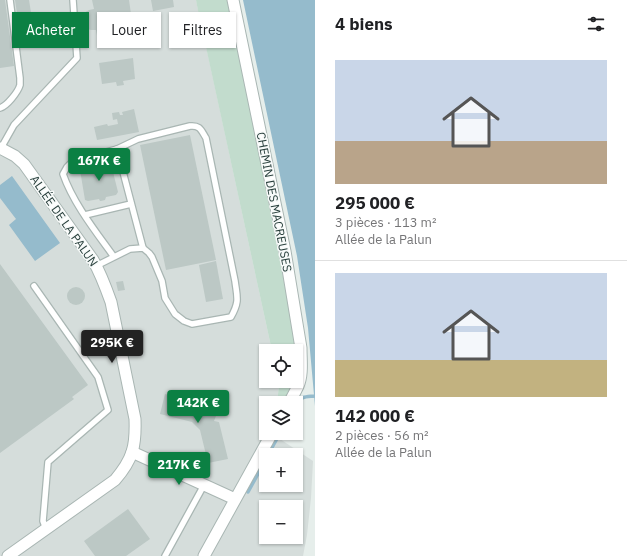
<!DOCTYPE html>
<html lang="fr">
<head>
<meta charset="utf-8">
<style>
  :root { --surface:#fff; --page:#f2f2f2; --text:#202124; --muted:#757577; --line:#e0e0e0; --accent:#0b8043 }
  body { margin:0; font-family:"IBM Plex Sans",sans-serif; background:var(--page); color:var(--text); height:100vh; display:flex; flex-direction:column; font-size:15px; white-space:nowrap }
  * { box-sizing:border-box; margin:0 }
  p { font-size:13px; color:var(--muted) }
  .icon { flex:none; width:22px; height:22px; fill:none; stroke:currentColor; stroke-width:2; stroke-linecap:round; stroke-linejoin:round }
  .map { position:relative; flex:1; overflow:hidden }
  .drawer { display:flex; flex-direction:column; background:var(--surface); width:312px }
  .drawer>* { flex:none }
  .banner { position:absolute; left:12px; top:12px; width:243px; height:36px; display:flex; gap:8px }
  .controls { position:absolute; left:259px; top:344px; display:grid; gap:8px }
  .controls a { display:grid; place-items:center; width:44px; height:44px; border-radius:0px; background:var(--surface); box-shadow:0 1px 3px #0004; font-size:20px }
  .price { position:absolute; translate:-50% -34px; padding:0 9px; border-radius:4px; background:var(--accent); color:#fff; font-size:13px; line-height:26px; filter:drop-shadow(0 1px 2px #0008) }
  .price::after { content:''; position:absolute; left:50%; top:24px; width:12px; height:9px; margin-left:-6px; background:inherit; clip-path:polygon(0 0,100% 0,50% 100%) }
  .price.on { background:#222; color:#fff }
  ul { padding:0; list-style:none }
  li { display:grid; align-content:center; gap:8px; height:212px; padding:0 20px }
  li+li { border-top:1px solid var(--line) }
  li span { display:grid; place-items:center; height:124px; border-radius:0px; color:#555 }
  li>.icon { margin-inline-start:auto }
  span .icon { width:72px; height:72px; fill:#fffc; stroke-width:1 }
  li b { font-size:17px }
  h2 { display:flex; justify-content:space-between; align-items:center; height:48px; padding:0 20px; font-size:17px }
  .pill { padding:0 14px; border-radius:0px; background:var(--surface); box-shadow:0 1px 3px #0004; font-size:14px; line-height:36px }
  .pill.on { background:var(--accent); color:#fff }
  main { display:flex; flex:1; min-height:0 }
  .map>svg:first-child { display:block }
  .built { fill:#d5dddb; fill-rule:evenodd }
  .green { fill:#c2dccd }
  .water { fill:#95bbcc }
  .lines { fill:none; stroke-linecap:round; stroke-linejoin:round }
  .stream { stroke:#95bbcc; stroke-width:3.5 }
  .building { fill:#bcc8c5 }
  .service-casing { stroke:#a9b6b3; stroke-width:8 }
  .minor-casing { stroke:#a9b6b3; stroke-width:13 }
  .service { stroke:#fff; stroke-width:5.5 }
  .minor { stroke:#fff; stroke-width:11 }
  .labels { text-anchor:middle; stroke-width:3; stroke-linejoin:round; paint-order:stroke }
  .street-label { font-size:12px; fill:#273e3b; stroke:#f7faf9 }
</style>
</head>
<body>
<main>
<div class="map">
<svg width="315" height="556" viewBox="0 0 315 556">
  <rect width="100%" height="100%" fill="#e6eeeb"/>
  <path class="built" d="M 0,0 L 196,0 L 272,351 L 266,351 L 266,381 L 278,381 L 279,385 L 277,403 L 266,403 L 266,433 L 271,433 L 313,461 L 311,498 L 307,535 L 303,556 L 0,556 ZM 266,455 L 296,455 L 296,485 L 266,485 ZM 266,507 L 296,507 L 296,537 L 266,537 Z"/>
  <g class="green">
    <path d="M 196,0 L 227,0 L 230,14 L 227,19 L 201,26 Z"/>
    <path d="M 220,36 C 230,36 235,44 239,52 L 292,323 L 295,351 L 272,351 L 204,38 Z"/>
    <path d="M 278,381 L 293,381 L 283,403 L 277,403 L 279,385 Z"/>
  </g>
  <g class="water">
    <path d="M 243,0 L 315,0 L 315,406 L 308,328 L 297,256 Z"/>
    <path d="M 12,176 L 60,243 L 35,261 L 9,225 L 16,219 L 0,198 L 0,185 Z"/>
  </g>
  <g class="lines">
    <g class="stream">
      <path d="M 296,404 C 301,396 306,397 315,396"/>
      <path d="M 268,455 L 280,433"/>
      <path d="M 248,492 L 266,459"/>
    </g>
  </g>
  <g class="building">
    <path d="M 0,0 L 5,0 L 14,66 L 0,68 Z"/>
    <path d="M 15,0 L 29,0 L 36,44 L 22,47 Z"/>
    <path d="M 92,0 L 129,0 L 135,42 L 99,46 L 96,30 L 91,30 L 87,29 L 84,27 L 82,22 L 82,18 L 84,13 L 89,10 L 94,9 Z"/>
    <path d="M 151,0 L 173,0 L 174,7 L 153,11 Z"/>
    <path d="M 133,58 L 135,79 L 123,81 L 124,85 L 117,86 L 116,82 L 102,84 L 99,63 Z"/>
    <path d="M 134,109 L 139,132 L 97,140 L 94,127 L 107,124 L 108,126 L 118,124 L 117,119 L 113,120 L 112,113 L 119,112 L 120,115 L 123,115 L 122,112 Z"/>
    <path d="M 190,135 L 216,260 L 166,270 L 140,145 Z"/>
    <path d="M 109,162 L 112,164 L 114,176 L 118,192 L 116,195 L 106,197 L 105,200 L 101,201 L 100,201 L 99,199 L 88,201 L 85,200 L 80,170 L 82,168 Z"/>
    <path d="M 216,261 L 223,299 L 206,302 L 199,265 Z"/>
    <path d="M 0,264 L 88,385 L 72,397 L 74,399 L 0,453 Z"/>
    <path d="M 123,281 L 125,290 L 118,291 L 116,282 Z"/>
    <circle cx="76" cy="296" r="9"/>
    <path d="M 165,394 L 201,404 L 202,408 L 207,406 L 216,416 L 214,421 L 219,422 L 228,459 L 208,463 L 200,430 L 192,422 L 160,414 Z"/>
    <path d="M 128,509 L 150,539 L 126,556 L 95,556 L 84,541 Z"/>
  </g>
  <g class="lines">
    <defs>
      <g id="service">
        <path d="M 0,108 C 7,106 18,92 20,85 C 20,84 20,79 20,78 L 10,0"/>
        <path d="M 1,148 L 14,125 L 77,58 L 73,0"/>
        <path d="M 117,149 L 143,248"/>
        <path d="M 85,215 L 131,204"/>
        <path d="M 96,266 L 130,249 L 143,248 L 149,253 L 152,257 L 162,281 L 165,298 L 175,314 L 184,321 L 192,324 L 231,317 C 240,301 237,297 235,281 L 206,138 C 201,130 200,125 190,126 L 138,139 L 117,149 L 73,161 L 67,167 L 63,174 C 73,203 96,232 114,257"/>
        <path d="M 34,286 L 98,377 L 108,410 L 48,462 L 43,521 L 46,529"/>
        <path d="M 165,556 L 204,485"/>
      </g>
      <g id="minor">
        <path d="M 233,0 L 285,251 L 301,348 C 301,360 303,375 298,386 C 295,392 292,398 289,403"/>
        <path d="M 0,148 L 15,156 L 24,164 L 93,260 C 101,274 106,288 111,302 L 135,419 C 136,446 133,459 115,480 L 8,556"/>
        <path d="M 132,452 L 235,499"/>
        <path d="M 204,556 L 272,433"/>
      </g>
    </defs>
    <use href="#service" class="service-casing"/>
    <use href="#minor" class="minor-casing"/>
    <use href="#service" class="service"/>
    <use href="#minor" class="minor"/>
  </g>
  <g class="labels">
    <g class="street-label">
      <text transform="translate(274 202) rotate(79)" y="4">CHEMIN DES MACREUSES</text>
      <text transform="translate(64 221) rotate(55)" y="4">ALLÉE DE LA PALUN</text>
    </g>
  </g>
</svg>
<div class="controls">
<a><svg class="icon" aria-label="locate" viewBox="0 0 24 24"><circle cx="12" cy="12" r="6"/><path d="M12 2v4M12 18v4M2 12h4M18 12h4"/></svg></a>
<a><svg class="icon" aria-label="layers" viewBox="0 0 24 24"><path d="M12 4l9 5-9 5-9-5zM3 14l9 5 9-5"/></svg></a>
<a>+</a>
<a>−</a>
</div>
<b class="price" style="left:99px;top:182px">167K €</b>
<b class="price on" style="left:112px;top:364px">295K €</b>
<b class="price" style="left:198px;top:424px">142K €</b>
<b class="price" style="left:179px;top:486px">217K €</b>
<div class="banner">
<a class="pill on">Acheter</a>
<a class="pill">Louer</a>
<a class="pill">Filtres</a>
</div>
</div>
<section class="drawer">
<h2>4 biens<svg class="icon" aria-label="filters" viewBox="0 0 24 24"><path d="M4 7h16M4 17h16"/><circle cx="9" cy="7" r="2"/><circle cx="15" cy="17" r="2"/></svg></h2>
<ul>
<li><span style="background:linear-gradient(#c9d6e8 65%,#b9a48a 0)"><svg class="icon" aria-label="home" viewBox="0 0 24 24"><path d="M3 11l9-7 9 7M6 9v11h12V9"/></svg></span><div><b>295 000 €</b><p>3 pièces · 113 m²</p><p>Allée de la Palun</p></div></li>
<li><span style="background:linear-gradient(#c9d6e8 70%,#c2b280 0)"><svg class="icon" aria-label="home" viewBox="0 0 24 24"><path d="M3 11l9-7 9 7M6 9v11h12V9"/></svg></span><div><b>142 000 €</b><p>2 pièces · 56 m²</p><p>Allée de la Palun</p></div></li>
</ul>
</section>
</main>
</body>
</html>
